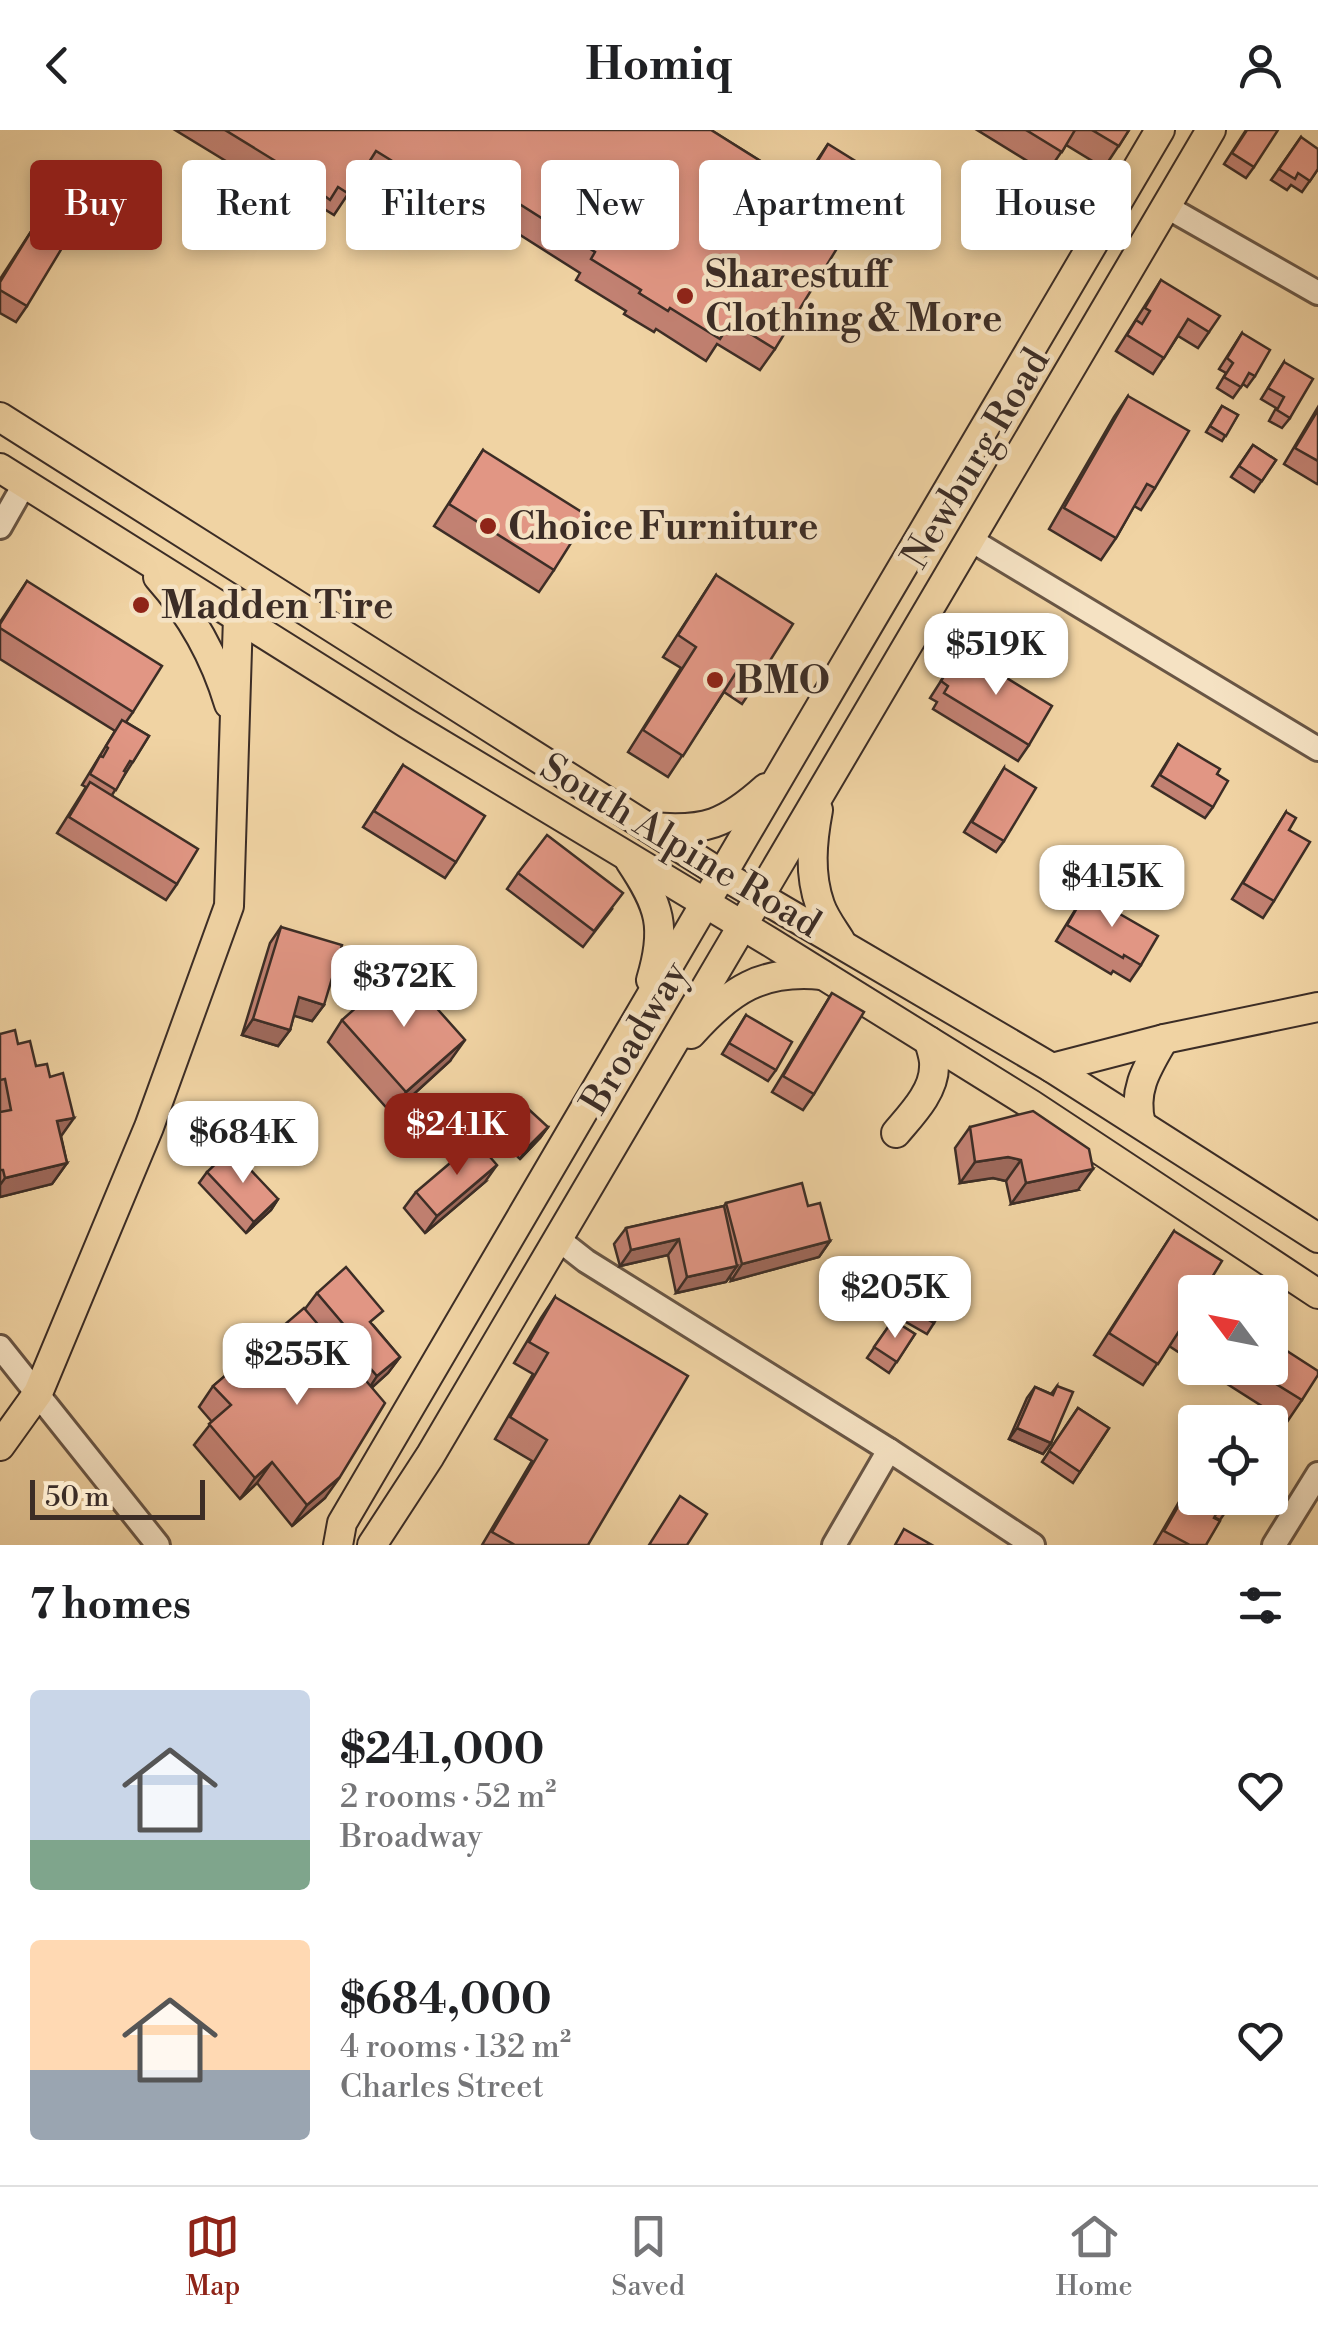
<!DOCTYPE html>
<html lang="en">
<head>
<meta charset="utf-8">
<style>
  :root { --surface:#fff; --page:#f6f6f6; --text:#202124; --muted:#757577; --line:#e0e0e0; --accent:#8f2418 }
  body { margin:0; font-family:"Libre Bodoni",serif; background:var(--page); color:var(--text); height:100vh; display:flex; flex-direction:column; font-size:38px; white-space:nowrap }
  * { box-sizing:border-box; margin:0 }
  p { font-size:32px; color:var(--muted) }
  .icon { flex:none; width:55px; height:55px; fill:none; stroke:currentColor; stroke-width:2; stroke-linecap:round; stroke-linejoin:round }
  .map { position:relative; height:1415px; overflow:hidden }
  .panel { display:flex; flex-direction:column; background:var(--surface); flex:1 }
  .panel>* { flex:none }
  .hud { position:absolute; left:30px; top:30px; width:1260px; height:90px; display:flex; gap:20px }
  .needle { width:65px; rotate:302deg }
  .fabs { position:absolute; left:1178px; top:1145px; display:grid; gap:20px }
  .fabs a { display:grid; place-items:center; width:110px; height:110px; border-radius:10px; background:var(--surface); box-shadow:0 5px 15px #0003; font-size:50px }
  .scale { position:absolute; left:30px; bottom:25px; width:175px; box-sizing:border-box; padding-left:10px; border:5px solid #3c2d26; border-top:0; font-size:28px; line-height:35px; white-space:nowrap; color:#3c2d26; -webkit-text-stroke:8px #f5e2c3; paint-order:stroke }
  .price { position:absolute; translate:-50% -85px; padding:0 22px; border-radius:20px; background:#fff; color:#222; font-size:32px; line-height:65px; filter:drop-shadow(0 2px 5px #0008) }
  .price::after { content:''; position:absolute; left:50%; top:60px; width:30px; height:22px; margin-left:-15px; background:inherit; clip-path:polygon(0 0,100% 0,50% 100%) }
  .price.active { background:var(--accent); color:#fff }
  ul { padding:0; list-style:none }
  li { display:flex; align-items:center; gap:30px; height:250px; padding:0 30px }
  li span { display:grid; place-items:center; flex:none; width:280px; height:200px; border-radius:10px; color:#555 }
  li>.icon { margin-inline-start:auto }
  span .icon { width:120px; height:120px; fill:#fffc; stroke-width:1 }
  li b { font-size:42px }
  h2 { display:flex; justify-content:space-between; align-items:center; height:120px; padding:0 30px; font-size:42px }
  .chip { padding:0 35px; border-radius:10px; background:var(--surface); box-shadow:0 5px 15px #0003; font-size:35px; line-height:90px }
  .chip.active { background:var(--accent); color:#fff }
  header { display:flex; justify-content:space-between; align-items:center; height:130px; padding:0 30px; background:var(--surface); font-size:45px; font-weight:800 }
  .tabs { display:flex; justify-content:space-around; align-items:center; height:140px; border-top:2px solid var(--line); background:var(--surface); font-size:28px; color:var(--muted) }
  .tabs a { display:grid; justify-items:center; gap:5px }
  .tabs .active { color:var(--accent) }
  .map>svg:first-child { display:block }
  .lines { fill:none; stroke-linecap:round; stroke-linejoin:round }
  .minor-casing { stroke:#695645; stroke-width:28 }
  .major-casing { stroke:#3c2d26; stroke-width:32 }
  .minor { stroke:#f5e2c3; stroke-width:22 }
  .major { stroke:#f0d3a3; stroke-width:28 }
  .wall { fill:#c28172; stroke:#3c2d26; stroke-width:2.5 }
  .shaded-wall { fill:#9e695c; stroke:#3c2d26; stroke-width:2.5 }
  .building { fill:#e19684; stroke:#3c2d26; stroke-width:2.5 }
  .poi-dot { fill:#8f2418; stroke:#f5e2c3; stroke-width:4 }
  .labels { text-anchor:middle; stroke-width:9; stroke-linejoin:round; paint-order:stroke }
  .poi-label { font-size:38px; font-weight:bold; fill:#3c2d26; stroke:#f5e2c3; text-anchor:start }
  .street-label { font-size:38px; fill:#3c2d26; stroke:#f5e2c3 }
</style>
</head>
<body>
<header><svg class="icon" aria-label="back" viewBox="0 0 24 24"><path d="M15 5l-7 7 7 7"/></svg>Homiq<svg class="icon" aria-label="person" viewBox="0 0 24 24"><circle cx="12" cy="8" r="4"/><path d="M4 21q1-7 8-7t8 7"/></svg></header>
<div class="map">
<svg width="1318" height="1415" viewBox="0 0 1318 1415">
  <rect width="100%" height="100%" fill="#f0d3a3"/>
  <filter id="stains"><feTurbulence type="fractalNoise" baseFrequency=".002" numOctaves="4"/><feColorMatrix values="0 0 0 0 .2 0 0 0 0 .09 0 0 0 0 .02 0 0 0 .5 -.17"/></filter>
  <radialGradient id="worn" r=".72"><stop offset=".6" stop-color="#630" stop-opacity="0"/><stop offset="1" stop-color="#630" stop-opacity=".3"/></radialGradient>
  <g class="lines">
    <defs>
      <g id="minor">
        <path d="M 1167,77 L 1318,163"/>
        <path d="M 0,397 L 25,353"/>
        <path d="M 971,410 L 1318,619"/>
        <path d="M 558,1109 L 586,1131 L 889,1320 L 1033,1415"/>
        <path d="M 0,1217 L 158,1415"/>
        <path d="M 834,1415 L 889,1320"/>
        <path d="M 1274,1415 L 1318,1344"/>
      </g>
      <g id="major">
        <path d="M 0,287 L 723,745 L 1052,938 L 1318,1108"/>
        <path d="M 0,338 L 406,593 L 770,812 L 1032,975 L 1318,1164"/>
        <path d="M 158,447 C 190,483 215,527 229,574"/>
        <path d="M 818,680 C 812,712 809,744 820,775 C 824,787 833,799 840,810"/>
        <path d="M 651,697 C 705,702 726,694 766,658"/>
        <path d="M 630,731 C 660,776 667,797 651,850"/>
        <path d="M 691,904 C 730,860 762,839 822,845"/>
        <path d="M 1052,938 L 1164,909 L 1318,877"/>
        <path d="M 1141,994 C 1132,961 1147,938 1164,909"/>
        <path d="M 896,1003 C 911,985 934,962 934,937 C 935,929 931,919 929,911"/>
        <path d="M 0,1316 L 38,1263 L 149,997 L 229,776 L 238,487 L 246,474"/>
        <path d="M 338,1415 L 342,1393 C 612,928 887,464 1160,0"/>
        <path d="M 372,1415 L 430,1326 L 1211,0"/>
      </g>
    </defs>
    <use href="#minor" class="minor-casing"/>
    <use href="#major" class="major-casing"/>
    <use href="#minor" class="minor"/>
    <use href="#major" class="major"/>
  </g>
  <g class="wall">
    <path d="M 175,0 L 711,0 L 800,56 L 828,14 L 775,219 L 760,240 L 717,214 L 706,231 L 656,199 L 654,202 L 624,184 L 626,181 L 576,150 L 580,143 L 443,56 L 425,71 L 408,76 L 393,76 L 365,66 L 375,51 L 362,43 L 334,85 L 324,79 L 315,92 L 275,61 Z"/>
    <path d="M 977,0 L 1129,0 L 1104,38 L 1066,15 L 1047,43 Z"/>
    <path d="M 1246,0 L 1254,37 L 1246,48 L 1224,34 Z"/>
    <path d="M 1301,7 L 1318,39 L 1302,62 L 1291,55 L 1287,60 L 1271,50 Z"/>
    <path d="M 32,100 L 27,176 L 16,192 L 0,183 L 0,149 Z"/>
    <path d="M 1161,150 L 1209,202 L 1198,218 L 1178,206 L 1153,244 L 1116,221 Z"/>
    <path d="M 1242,203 L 1255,246 L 1247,257 L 1243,254 L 1233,268 L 1217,258 L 1226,243 L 1219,239 Z"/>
    <path d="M 1284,232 L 1290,288 L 1282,298 L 1269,291 L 1276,278 L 1261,269 Z"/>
    <path d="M 1128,266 L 1155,358 L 1141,380 L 1134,376 L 1116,408 L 1101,430 L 1049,399 L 1114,287 Z"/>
    <path d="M 1222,276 L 1238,285 L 1222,311 L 1206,302 Z"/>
    <path d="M 1318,277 L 1318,352 L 1317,354 L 1284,334 Z"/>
    <path d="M 1253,315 L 1276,330 L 1254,362 L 1231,347 Z"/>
    <path d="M 483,320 L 554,440 L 539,462 L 434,396 Z"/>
    <path d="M 716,445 L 756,553 L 742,574 L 724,562 L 668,647 L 628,622 L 681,538 L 663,527 Z"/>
    <path d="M 27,451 L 133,582 L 126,592 L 149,606 L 112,665 L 177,754 L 166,770 L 57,703 L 86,657 L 82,655 L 115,601 L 0,529 L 0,492 Z"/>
    <path d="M 953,532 L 1029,615 L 1018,631 L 933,579 L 937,572 L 930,568 Z"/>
    <path d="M 1178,614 L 1217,644 L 1213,677 L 1205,688 L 1152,656 Z"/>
    <path d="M 403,635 L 456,732 L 445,748 L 363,697 Z"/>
    <path d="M 1004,638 L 1004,711 L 996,722 L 964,702 Z"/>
    <path d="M 1286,682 L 1289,700 L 1274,771 L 1263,788 L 1232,769 Z"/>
    <path d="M 518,743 L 612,779 L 583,817 L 507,759 Z"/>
    <path d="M 1085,764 L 1141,835 L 1130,851 L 1113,841 L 1111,844 L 1056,811 Z"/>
    <path d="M 281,797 L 324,875 L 312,891 L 294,885 L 290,900 L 278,916 L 242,905 L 270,813 Z"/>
    <path d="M 832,863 L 814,964 L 803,980 L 772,962 Z"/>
    <path d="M 746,885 L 776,940 L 768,951 L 722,924 Z"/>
    <path d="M 342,890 L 450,931 L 392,984 L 328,912 Z"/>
    <path d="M 0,904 L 18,914 L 36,936 L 61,1006 L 67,1033 L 52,1054 L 0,1067 Z"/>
    <path d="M 504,996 L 548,997 L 540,1008 L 520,1029 L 497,1007 Z"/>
    <path d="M 970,997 L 1078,1060 L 1011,1074 L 1006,1051 L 993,1048 L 960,1053 L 955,1018 Z"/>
    <path d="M 207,1042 L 278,1069 L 271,1080 L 246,1103 L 199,1053 Z"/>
    <path d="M 485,1052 L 425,1103 L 404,1078 L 416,1062 Z"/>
    <path d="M 726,1073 L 808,1076 L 830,1111 L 819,1127 L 731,1151 L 730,1146 L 726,1152 L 676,1163 L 668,1125 L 620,1136 L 614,1114 L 626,1098 L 724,1076 Z"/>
    <path d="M 1174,1101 L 1195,1162 L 1195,1233 L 1169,1216 L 1143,1255 L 1094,1225 Z"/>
    <path d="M 921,1153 L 934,1193 L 927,1204 L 899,1188 Z"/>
    <path d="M 317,1163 L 373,1195 L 400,1227 L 388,1243 L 372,1257 L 325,1368 L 292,1396 L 257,1353 L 240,1369 L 194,1315 L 212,1292 L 199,1277 L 213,1256 L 305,1179 Z"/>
    <path d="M 555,1167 L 588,1415 L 482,1415 L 532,1331 L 495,1309 L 533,1244 L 514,1233 L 541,1188 Z"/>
    <path d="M 893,1190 L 915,1204 L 889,1243 L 867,1228 Z"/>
    <path d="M 1202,1238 L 1270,1238 L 1302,1270 L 1287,1292 Z"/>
    <path d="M 1057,1256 L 1051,1313 L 1043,1324 L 1009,1309 L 1027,1268 L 1035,1257 L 1051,1264 Z"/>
    <path d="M 1078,1278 L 1109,1298 L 1073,1353 L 1042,1332 Z"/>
    <path d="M 1194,1349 L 1195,1368 L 1235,1368 L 1220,1390 L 1214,1387 L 1206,1415 L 1154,1415 L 1183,1365 Z"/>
  </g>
  <g class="shaded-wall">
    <path d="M 458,35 L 443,56 L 425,71 L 408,76 L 393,76 L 365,66 L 379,44 Z"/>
    <path d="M 299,867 L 324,875 L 312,891 L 288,884 Z"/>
    <path d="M 253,889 L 290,900 L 278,916 L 242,905 Z"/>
    <path d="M 465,910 L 450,931 L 392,984 L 406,962 Z"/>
    <path d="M 74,988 L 59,1009 L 57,991 Z"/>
    <path d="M 548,997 L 540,1008 L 520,1029 L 527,1018 Z"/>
    <path d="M 1008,1027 L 1021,1030 L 1006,1051 L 993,1048 L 960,1053 L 975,1032 Z"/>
    <path d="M 67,1033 L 52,1054 L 0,1067 L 0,1055 L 5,1048 Z"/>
    <path d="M 497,1035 L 485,1052 L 425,1103 L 437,1086 Z"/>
    <path d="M 1093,1039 L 1078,1060 L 1011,1074 L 1026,1053 Z"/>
    <path d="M 278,1069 L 271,1080 L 246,1103 L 254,1092 Z"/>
    <path d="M 679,1109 L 668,1125 L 620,1136 L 631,1120 Z"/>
    <path d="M 830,1111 L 819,1127 L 731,1151 L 742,1134 Z"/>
    <path d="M 737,1136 L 726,1152 L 676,1163 L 687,1147 Z"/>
    <path d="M 400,1227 L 388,1243 L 366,1263 L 377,1246 Z"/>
    <path d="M 1017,1298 L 1051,1313 L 1043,1324 L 1009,1309 Z"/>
    <path d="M 272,1332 L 257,1353 L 240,1369 L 255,1348 Z"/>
    <path d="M 340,1347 L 325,1368 L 292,1396 L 307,1375 Z"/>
  </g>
  <g class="building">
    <path d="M 225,0 L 711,0 L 802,57 L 828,14 L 881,47 L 775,219 L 731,192 L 720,209 L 670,178 L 668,181 L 639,163 L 641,160 L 591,129 L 595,122 L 458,35 L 440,50 L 423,55 L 408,55 L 379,44 L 402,37 L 376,21 L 349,64 L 338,57 L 330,70 L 290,40 Z"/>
    <path d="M 1026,0 L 1075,0 L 1062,22 Z"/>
    <path d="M 1092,0 L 1129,0 L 1119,16 Z"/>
    <path d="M 1247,0 L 1278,0 L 1254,37 L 1232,23 Z"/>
    <path d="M 1301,7 L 1318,19 L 1318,39 L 1310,51 L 1298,43 L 1295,49 L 1279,39 Z"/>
    <path d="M 32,100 L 62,118 L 27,176 L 0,160 L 0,152 Z"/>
    <path d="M 1161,150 L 1220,186 L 1209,202 L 1188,189 L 1164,228 L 1127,205 L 1136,190 L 1142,194 L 1150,181 L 1145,178 Z"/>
    <path d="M 1242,203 L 1270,220 L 1255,246 L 1249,243 L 1241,257 L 1224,247 L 1233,233 L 1227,228 Z"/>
    <path d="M 1284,232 L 1313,249 L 1290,288 L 1277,280 L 1284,267 L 1268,258 Z"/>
    <path d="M 1128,266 L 1189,301 L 1155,358 L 1147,354 L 1116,408 L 1064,378 Z"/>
    <path d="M 1222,276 L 1238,285 L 1226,306 L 1210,296 Z"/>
    <path d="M 1318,280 L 1318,331 L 1295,318 Z"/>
    <path d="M 1253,315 L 1276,330 L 1262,351 L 1239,336 Z"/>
    <path d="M 483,320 L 588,386 L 554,440 L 449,374 Z"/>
    <path d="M 716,445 L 793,494 L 756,553 L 737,541 L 683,626 L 643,600 L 696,517 L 678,505 Z"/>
    <path d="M 27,451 L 162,536 L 133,582 L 0,498 L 0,494 Z"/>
    <path d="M 968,524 L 1052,576 L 1029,615 L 944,563 L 948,556 L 941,551 L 953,532 L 960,536 Z"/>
    <path d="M 122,590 L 149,606 L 133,632 L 130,631 L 124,641 L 126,642 L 116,660 L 90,644 L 100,626 L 103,627 L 108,618 L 106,616 Z"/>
    <path d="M 1178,614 L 1220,639 L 1217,644 L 1228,651 L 1213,677 L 1160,645 Z"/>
    <path d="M 403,635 L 485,686 L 456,732 L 374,681 Z"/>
    <path d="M 1004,638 L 1036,658 L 1004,711 L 972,692 Z"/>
    <path d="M 90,652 L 198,719 L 177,754 L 69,687 Z"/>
    <path d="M 1286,682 L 1296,688 L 1289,700 L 1310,712 L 1274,771 L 1243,753 Z"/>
    <path d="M 547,705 L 623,763 L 594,801 L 518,743 Z"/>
    <path d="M 1085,764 L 1158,806 L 1141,835 L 1124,825 L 1123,828 L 1067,795 Z"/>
    <path d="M 281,797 L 342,815 L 324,875 L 299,867 L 290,900 L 253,889 Z"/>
    <path d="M 401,838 L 465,910 L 406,962 L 342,890 Z"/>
    <path d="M 832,863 L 864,882 L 814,964 L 783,946 Z"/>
    <path d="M 746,885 L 792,912 L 776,940 L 729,913 Z"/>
    <path d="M 15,900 L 18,914 L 30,911 L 36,936 L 47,934 L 50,947 L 63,943 L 74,988 L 57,991 L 67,1033 L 5,1048 L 3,1040 L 0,1040 L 0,982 L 11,980 L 5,949 L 0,950 L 0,904 Z"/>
    <path d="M 524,975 L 548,997 L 527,1018 L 504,996 Z"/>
    <path d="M 1033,981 L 1089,1019 L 1093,1039 L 1026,1053 L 1021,1030 L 1008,1027 L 975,1032 L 970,997 Z"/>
    <path d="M 476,1011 L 497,1035 L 437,1086 L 416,1062 Z"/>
    <path d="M 231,1019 L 278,1069 L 254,1092 L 207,1042 Z"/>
    <path d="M 802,1053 L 808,1076 L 820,1073 L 830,1111 L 742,1134 L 726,1073 Z"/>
    <path d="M 724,1076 L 737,1136 L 687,1147 L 679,1109 L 631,1120 L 626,1098 Z"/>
    <path d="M 1174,1101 L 1222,1131 L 1203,1162 L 1195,1162 L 1195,1202 L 1183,1195 L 1158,1234 L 1109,1203 Z"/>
    <path d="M 346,1137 L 383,1181 L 370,1192 L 400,1227 L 377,1246 L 344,1208 L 350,1202 L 317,1163 Z"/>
    <path d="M 921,1153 L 948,1169 L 934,1193 L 907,1177 Z"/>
    <path d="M 555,1167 L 688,1246 L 588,1415 L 515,1415 L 492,1402 L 547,1310 L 510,1287 L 548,1223 L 529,1212 Z"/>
    <path d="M 304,1178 L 385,1273 L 340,1347 L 307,1375 L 272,1332 L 255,1348 L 209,1294 L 231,1275 L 213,1256 Z"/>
    <path d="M 893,1190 L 915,1204 L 897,1232 L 874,1217 Z"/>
    <path d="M 1270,1210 L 1318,1241 L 1318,1245 L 1302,1270 L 1250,1238 L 1270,1238 Z"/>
    <path d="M 1057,1256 L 1073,1262 L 1051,1313 L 1017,1298 L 1035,1257 L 1053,1265 Z"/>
    <path d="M 1078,1278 L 1109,1298 L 1080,1342 L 1049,1321 Z"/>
    <path d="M 1194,1349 L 1195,1368 L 1235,1368 L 1232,1374 L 1224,1369 L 1214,1388 L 1220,1391 L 1206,1415 L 1190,1415 L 1164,1401 Z"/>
    <path d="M 680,1366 L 707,1384 L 687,1415 L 649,1415 Z"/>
    <path d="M 904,1399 L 932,1415 L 895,1415 Z"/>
  </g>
  <g class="poi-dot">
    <circle cx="685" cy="166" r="10"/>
    <circle cx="488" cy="396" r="10"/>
    <circle cx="141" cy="475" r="10"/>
    <circle cx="715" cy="550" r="10"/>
  </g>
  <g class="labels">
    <g class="poi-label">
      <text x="705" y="157">Sharestuff<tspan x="705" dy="44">Clothing &amp; More</tspan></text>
      <text x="508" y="409">Choice Furniture</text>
      <text x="161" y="488">Madden Tire</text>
      <text x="735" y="563">BMO</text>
    </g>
    <g class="street-label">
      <text transform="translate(975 328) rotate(-59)" y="13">Newburg Road</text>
      <text transform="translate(681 715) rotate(31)" y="13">South Alpine Road</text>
      <text transform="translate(634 907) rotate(-59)" y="13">Broadway</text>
    </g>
  </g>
  <rect width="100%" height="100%" filter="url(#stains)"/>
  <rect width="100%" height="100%" fill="url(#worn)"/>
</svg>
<div class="fabs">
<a><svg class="needle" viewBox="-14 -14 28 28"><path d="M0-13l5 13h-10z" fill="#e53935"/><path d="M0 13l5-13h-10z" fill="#757577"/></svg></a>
<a><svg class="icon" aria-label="locate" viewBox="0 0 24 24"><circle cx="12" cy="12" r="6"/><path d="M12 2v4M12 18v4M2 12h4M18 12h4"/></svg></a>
</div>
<div class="scale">50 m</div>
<b class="price" style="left:996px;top:568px">$519K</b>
<b class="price" style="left:1112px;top:800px">$415K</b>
<b class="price" style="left:404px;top:900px">$372K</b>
<b class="price active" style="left:457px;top:1048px">$241K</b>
<b class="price" style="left:243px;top:1056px">$684K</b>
<b class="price" style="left:895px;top:1211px">$205K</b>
<b class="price" style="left:297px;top:1278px">$255K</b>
<div class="hud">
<a class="chip active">Buy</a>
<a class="chip">Rent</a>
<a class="chip">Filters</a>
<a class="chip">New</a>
<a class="chip">Apartment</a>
<a class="chip">House</a>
</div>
</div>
<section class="panel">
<h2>7 homes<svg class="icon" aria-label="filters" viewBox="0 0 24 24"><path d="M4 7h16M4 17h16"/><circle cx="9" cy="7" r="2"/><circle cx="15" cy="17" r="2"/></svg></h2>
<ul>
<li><span style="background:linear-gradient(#c9d6e8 75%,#7fa58c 0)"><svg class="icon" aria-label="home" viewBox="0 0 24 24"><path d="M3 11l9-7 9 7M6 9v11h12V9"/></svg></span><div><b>$241,000</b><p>2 rooms · 52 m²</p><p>Broadway</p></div><svg class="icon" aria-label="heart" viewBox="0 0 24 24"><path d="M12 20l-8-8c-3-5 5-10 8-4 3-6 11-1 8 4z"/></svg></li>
<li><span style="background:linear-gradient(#ffd9b3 65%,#9aa5b1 0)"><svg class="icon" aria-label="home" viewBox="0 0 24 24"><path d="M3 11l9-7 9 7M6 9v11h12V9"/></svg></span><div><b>$684,000</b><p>4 rooms · 132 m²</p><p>Charles Street</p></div><svg class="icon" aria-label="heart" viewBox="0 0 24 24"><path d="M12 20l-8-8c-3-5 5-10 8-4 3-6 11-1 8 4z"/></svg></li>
</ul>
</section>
<nav class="tabs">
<a class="active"><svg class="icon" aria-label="map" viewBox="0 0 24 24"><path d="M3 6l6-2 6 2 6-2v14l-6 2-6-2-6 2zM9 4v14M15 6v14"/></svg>Map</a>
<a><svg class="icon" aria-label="saved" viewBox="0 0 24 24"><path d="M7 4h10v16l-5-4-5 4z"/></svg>Saved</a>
<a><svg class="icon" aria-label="home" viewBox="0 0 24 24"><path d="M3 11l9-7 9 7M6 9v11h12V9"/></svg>Home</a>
</nav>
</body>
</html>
